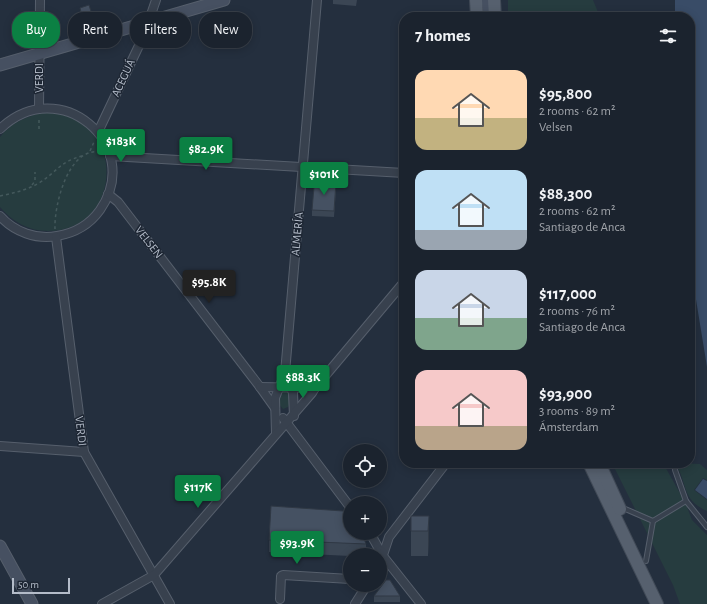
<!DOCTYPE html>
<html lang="en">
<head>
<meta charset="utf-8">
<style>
  :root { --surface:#1b232e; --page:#242b36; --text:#f1f3f6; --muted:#a0a4aa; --line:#39404a; --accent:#0b8043 }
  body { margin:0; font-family:"Alegreya Sans",sans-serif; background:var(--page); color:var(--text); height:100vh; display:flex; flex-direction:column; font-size:15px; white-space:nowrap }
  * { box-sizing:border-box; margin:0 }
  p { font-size:13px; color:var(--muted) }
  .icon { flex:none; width:22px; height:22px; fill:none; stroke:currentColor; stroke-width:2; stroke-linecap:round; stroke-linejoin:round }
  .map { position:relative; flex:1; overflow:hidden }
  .panel { position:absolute; left:399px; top:12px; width:296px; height:456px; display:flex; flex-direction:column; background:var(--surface); border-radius:16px; box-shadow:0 2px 10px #0003,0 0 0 1px var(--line) }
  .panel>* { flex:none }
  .banner { position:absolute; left:12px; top:12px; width:327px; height:36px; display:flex; gap:8px }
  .fabs { position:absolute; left:343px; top:444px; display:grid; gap:8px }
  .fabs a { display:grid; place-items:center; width:44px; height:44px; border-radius:50%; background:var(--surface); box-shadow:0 2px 10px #0003,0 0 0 1px var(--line); font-size:20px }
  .scale { position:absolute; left:12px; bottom:10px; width:58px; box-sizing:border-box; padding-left:4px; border:2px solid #b4bcc9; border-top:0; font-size:11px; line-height:14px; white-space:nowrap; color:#b4bcc9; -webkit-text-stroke:3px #1d2633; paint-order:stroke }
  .price { position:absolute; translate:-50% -34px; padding:0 9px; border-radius:4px; background:var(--accent); color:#fff; font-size:13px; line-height:26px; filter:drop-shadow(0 1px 2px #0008) }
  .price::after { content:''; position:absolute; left:50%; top:24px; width:12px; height:9px; margin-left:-6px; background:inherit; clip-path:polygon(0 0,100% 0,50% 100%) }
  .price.on { background:#222; color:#fff }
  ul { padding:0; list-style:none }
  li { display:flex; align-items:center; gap:12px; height:100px; padding:0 16px }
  li span { display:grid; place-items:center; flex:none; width:112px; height:80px; border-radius:12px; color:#555 }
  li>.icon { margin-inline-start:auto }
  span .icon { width:48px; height:48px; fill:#fffc; stroke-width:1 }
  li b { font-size:17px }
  h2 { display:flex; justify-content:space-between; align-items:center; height:48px; padding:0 16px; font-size:17px }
  .pill { padding:0 14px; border-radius:16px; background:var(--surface); box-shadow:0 2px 10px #0003,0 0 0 1px var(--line); font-size:14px; line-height:36px }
  .pill.on { background:var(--accent); color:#fff }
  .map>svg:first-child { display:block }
  .green { fill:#263c3f }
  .water { fill:#394c67 }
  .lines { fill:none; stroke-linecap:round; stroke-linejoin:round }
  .lane-casing { stroke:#565f6c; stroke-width:6 }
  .street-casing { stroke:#565f6c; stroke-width:10 }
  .secondary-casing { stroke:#565f6c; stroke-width:13 }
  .primary-casing { stroke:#414a57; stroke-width:14 }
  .path { stroke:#44595c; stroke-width:1.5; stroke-dasharray:3 3; stroke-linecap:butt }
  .lane { stroke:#38414e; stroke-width:4 }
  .street { stroke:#38414e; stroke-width:8 }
  .secondary { stroke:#465061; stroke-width:11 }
  .primary { stroke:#56606e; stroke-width:12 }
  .wall { fill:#3b4654 }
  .shaded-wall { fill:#303945 }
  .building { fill:#455162; stroke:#303945 }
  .labels { text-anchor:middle; stroke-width:3; stroke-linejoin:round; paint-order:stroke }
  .street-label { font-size:12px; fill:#b4bcc9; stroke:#1d2633 }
</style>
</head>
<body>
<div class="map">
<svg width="707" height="604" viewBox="0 0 707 604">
  <rect width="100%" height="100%" fill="#242f3e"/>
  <g class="green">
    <path d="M 508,0 L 593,0 L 600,17 L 508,17 Z"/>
    <path d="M 44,112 C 128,113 126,232 47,231 C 28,231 12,221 0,207 L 0,137 C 12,122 26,117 44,112 Z"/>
    <path d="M 285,389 L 289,392 L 290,402 L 288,407 L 283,409 L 278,403 L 280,393 Z"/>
    <path d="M 612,463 L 663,463 L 686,504 L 692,520 L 707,535 L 707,604 L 680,604 L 673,585 Z"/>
    <path d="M 675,463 L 700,464 L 707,470 L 707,480 L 703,478 L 694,490 L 707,500 L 707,511 C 681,500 688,483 675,463 Z"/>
  </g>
  <g class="water">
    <path d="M 675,0 L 707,0 L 707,367 L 692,275 L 690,253 L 690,17 L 675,17 Z"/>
    <path d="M 703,479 L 707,481 L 707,499 L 695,490 Z"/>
  </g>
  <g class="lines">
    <defs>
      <g id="lane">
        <path d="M 675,470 L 686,501"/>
        <path d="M 623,508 L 653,521"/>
        <path d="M 646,561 L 653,521 L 686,501 L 707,527"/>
      </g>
      <g id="street">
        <path d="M 39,109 L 40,0"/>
        <path d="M 0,129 C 59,72 145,145 100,210 C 90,224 75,233 57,236 C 37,240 14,232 0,216"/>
        <path d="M 98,132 L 144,35 L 156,0"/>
        <path d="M 110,156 L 404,173"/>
        <path d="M 108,194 L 118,202 L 260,387 L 275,408"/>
        <path d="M 56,237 L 84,452 L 170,604"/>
        <path d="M 285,373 L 293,393 L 294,416"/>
        <path d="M 260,387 L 315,388"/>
        <path d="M 283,418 L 350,507"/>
        <path d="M 276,433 L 275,398 L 285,373 L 317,0"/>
        <path d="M 0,446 L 84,452"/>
        <path d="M 370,533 L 383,556 L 421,604"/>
        <path d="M 380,564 L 389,537 L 446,463"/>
        <path d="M 280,599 L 281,576 L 283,575 L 350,579"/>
        <path d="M 102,604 L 154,575 L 312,393 L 315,388 L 404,282"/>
        <path d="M 355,604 L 367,585"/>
      </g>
      <g id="secondary">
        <path d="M 487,0 L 490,17"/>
        <path d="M 0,65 L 224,0"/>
        <path d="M 0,546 L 32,604"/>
      </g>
      <g id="primary">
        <path d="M 476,0 L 477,17"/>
        <path d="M 494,0 L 495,17"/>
        <path d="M 589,463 L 657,604"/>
        <path d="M 599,463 L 620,509"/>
      </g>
    </defs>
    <use href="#lane" class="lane-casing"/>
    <use href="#street" class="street-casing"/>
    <use href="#secondary" class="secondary-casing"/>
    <use href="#primary" class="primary-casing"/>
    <g class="path">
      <path d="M 39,129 L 39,117"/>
      <path d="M 90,151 L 94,142"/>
      <path d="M 32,185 L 35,181 L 35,172"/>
      <path d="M 0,196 C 14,193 27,190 39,183 C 57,172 59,162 82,156"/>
      <path d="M 55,229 C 54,205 68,148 99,152"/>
    </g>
    <use href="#lane" class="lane"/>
    <use href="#street" class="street"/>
    <use href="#secondary" class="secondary"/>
    <use href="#primary" class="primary"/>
  </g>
  <g class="wall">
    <path d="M 333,0 L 357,0 L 356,6 L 333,4 Z"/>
    <path d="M 80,8 L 94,27 L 84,30 L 80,14 Z"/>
    <path d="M 336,188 L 334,217 L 312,216 L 312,210 Z"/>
    <path d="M 429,516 L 428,556 L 411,556 L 411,531 Z"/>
    <path d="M 269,540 L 366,544 L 366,555 L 350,555 L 350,556 L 269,552 Z"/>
    <rect x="374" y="596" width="26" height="6"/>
  </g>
  <g class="shaded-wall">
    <path d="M 94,21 L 94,27 L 84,30 L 84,24 Z"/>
    <path d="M 429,516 L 429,542 L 428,556 L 428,531 Z"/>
  </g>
  <g class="building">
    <path d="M 89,5 L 94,21 L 84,24 L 80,8 Z"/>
    <path d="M 318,181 L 336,182 L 334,211 L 312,210 L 314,187 Z"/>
    <path d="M 271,506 L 343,511 L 350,515 L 350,533 L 362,533 L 366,544 L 269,540 Z"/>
    <path d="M 411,516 L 429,516 L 428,531 L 411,531 Z"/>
    <path d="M 386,580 L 390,580 L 400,596 L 374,596 Z"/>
  </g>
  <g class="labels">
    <g class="street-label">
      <text transform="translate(39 78) rotate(-90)" y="4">VERDI</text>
      <text transform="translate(123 78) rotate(-65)" y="4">ACEGUÁ</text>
      <text transform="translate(297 234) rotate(-85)" y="4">ALMERÍA</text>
      <text transform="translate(149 242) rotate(52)" y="4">VELSEN</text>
      <text transform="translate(81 431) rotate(83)" y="4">VERDI</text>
    </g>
  </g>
</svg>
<div class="fabs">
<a><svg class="icon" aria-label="locate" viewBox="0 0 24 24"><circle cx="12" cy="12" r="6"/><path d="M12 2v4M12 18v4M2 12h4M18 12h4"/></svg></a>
<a>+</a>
<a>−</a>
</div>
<div class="scale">50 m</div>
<b class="price" style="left:121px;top:163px">$183K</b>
<b class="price" style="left:206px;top:171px">$82.9K</b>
<b class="price" style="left:324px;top:196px">$101K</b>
<b class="price on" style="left:209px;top:304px">$95.8K</b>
<b class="price" style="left:303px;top:399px">$88.3K</b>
<b class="price" style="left:198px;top:509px">$117K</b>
<b class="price" style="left:297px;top:565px">$93.9K</b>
<div class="banner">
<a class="pill on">Buy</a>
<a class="pill">Rent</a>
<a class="pill">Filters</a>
<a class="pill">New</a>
</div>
<section class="panel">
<h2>7 homes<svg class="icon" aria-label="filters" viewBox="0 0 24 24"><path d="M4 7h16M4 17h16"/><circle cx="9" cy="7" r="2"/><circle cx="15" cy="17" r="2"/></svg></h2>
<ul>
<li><span style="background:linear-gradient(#ffd9b3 60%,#c2b280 0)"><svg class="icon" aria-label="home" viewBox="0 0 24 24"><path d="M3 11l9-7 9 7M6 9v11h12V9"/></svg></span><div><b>$95,800</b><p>2 rooms · 62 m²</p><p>Velsen</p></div></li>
<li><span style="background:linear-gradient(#bfe0f5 75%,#9aa5b1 0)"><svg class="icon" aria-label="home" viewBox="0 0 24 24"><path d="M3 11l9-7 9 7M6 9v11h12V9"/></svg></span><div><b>$88,300</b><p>2 rooms · 62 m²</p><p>Santiago de Anca</p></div></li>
<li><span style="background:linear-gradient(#c9d6e8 60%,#7fa58c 0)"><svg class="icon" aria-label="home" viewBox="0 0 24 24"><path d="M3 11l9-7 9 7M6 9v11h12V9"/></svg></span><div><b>$117,000</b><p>2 rooms · 76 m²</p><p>Santiago de Anca</p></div></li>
<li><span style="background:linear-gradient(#f6c9c9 70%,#b9a48a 0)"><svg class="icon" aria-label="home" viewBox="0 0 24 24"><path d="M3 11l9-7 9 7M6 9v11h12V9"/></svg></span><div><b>$93,900</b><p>3 rooms · 89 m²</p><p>Ámsterdam</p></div></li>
</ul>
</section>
</div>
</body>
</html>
